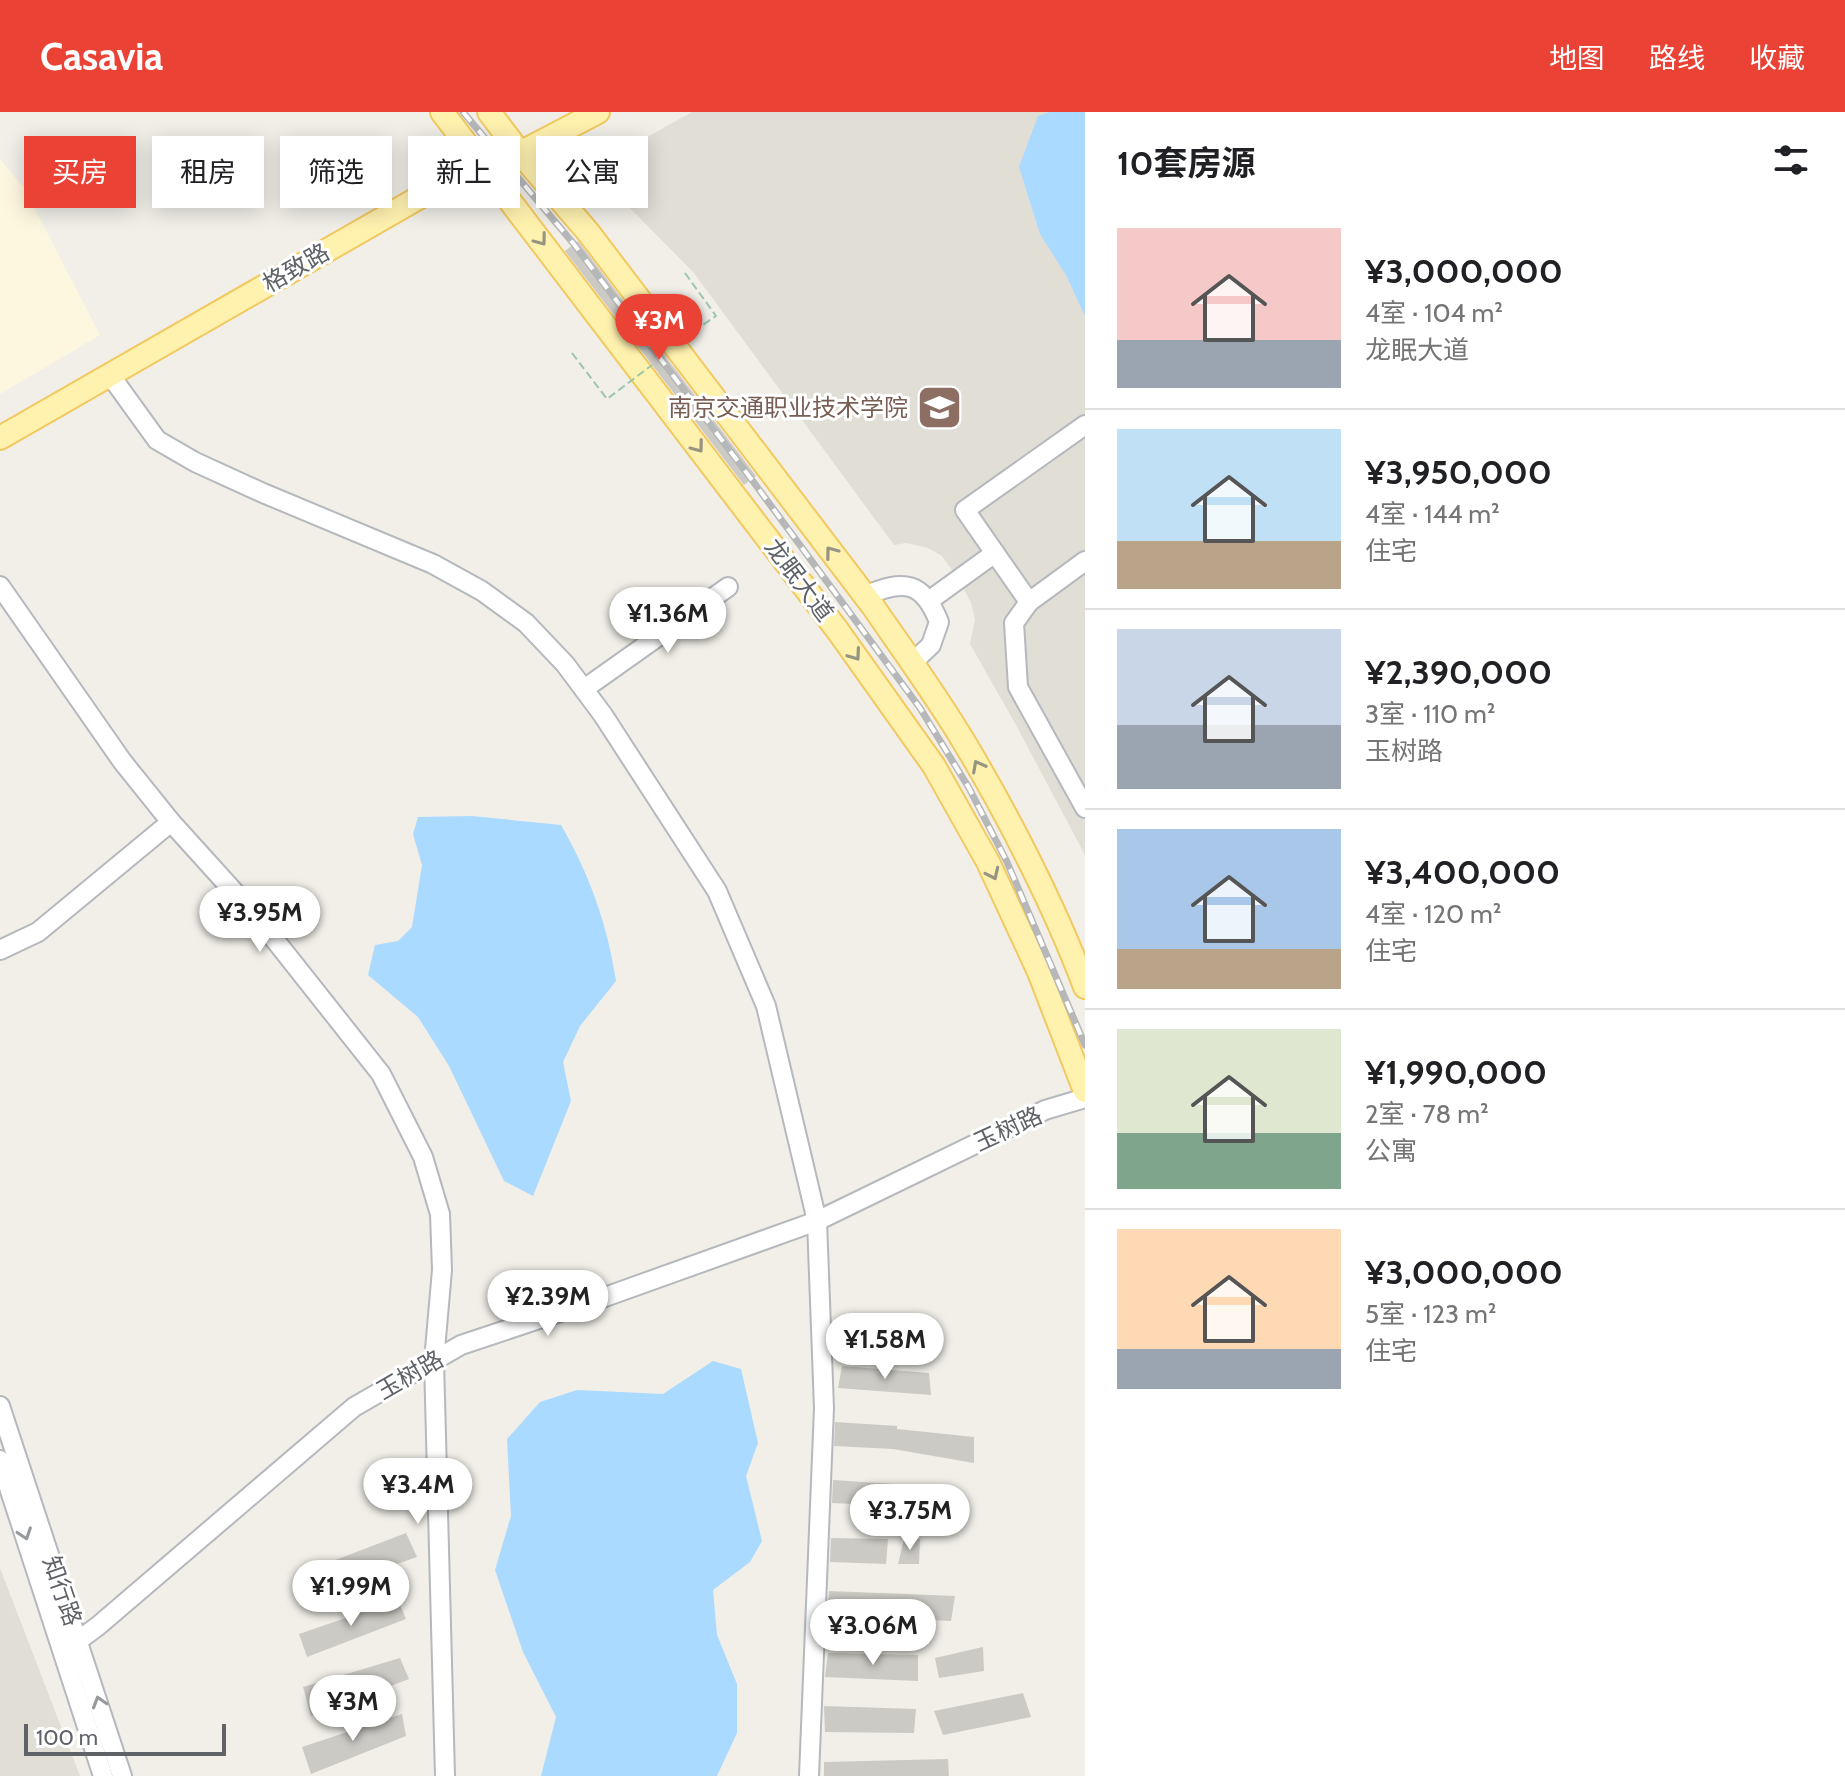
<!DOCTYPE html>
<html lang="zh">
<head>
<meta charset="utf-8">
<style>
  :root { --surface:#fff; --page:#f2f2f2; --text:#202124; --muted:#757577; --line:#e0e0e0; --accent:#ea4335 }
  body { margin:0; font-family:Cabin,"Noto Sans SC",sans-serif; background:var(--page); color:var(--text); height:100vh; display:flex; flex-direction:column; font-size:30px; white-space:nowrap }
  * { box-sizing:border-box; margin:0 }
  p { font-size:26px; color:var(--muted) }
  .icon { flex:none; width:44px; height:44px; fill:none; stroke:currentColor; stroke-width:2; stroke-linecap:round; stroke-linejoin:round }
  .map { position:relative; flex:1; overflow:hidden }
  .side { display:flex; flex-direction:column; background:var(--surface); width:760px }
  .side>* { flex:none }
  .banner { position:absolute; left:24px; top:24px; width:760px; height:72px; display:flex; gap:16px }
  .scale { position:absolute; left:24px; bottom:20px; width:202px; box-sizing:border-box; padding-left:8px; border:4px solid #5f6368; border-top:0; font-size:22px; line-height:28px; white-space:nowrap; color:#5f6368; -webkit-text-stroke:6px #fff; paint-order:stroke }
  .price { position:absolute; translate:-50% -68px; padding:0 18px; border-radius:28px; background:#fff; color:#222; font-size:26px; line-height:52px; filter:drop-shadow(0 2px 4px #0008) }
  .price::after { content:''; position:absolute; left:50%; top:48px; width:24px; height:18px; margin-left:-12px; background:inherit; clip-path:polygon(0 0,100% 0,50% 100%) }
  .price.selected { background:var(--accent); color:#fff }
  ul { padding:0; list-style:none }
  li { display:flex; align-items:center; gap:24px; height:200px; padding:0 32px }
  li+li { border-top:2px solid var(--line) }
  li span { display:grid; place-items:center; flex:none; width:224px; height:160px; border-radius:0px; color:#555 }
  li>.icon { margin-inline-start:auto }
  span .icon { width:96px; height:96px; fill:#fffc; stroke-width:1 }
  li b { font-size:34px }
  h2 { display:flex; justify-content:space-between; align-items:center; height:96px; padding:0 32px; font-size:34px }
  .tag { padding:0 28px; border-radius:0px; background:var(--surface); box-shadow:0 4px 20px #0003; font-size:28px; line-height:72px }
  .tag.selected { background:var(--accent); color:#fff }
  header { display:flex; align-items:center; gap:48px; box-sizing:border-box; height:112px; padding:0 40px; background:var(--accent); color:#fff }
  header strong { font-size:38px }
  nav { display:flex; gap:44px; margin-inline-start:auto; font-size:28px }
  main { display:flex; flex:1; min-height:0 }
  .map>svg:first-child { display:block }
  .commercial { fill:#fef7e0 }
  .education { fill:#e1ded6 }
  .water { fill:#aadaff }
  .building { fill:#cccac5 }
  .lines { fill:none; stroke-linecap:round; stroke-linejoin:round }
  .minor-casing { stroke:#b5b8bc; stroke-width:22 }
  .major-casing { stroke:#f2c960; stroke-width:26 }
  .path { stroke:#9cc7a9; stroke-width:2; stroke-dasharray:8 4; stroke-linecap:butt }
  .minor { stroke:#fff; stroke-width:18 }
  .major { stroke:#fff2af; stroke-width:22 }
  .rail-casing { stroke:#b6b7b8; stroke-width:7 }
  .rail { stroke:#fff; stroke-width:4; stroke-dasharray:12; stroke-linecap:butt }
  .path-bridge { stroke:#9cc7a9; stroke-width:2; stroke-dasharray:8 4; stroke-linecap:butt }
  .oneway { stroke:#979581 }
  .oneway2 { stroke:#979a9d }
  .labels { text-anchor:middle; stroke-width:6; stroke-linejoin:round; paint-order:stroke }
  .street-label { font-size:24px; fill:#5f6368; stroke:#fff }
  .education-label { font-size:24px; fill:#785e54; stroke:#fff; text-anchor:end }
</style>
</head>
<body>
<header>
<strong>Casavia</strong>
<nav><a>地图</a><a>路线</a><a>收藏</a></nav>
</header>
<main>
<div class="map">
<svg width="1085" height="1664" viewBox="0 0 1085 1664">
  <rect width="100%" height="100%" fill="#f1efe8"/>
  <path class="commercial" d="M 0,47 L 24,76 L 100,223 L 0,282 Z"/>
  <g class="education">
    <path d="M 692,0 L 1085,0 L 1085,743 L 1016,613 L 970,532 L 975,507 L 971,491 L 959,468 L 942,444 L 928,436 L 906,431 L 894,433 L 694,161 L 614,80 L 622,39 Z"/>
    <path d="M 0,1456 L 80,1664 L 0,1664 Z"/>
  </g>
  <g class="water">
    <path d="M 1050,0 L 1085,0 L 1085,204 L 1066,163 L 1040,122 L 1019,55 L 1038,4 Z"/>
    <path d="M 472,704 L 561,713 C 590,764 607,811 616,869 L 580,914 L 563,950 L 571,989 L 533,1084 L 504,1069 L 449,954 L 418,905 L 368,863 L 375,833 L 398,829 L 412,815 L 422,753 L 413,722 L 418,705 Z"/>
    <path d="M 713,1249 L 741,1257 L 758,1331 L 746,1364 L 762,1429 L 750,1450 L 713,1478 L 717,1523 L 737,1572 L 737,1621 L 717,1664 L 541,1664 L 556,1605 L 523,1540 L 495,1458 L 511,1404 L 507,1327 L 540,1290 L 577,1278 L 663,1282 Z"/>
  </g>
  <g class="building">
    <path d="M 578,129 L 756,364 L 744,373 L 565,139 Z"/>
    <path d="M 842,1254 L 929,1261 L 931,1283 L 838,1276 Z"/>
    <path d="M 835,1310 L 897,1314 L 897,1317 L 974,1325 L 974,1351 L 893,1337 L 834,1334 Z"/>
    <path d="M 833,1368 L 894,1372 L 892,1394 L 832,1391 Z"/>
    <path d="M 916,1374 L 960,1380 L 960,1401 L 911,1394 Z"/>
    <path d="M 406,1421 L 417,1445 L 325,1477 L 320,1454 Z"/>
    <path d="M 831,1426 L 888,1427 L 886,1452 L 830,1450 Z"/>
    <path d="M 904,1427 L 920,1427 L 919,1452 L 898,1452 Z"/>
    <path d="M 829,1479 L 955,1484 L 951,1509 L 927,1508 L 925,1495 L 917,1496 L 917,1508 L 827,1505 Z"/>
    <path d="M 398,1488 L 406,1507 L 307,1545 L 299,1522 Z"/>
    <path d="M 983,1535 L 984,1559 L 939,1566 L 935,1546 Z"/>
    <path d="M 828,1541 L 918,1543 L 918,1569 L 825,1565 Z"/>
    <path d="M 400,1546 L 409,1567 L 311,1604 L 303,1575 Z"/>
    <path d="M 1023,1581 L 1031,1605 L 943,1623 L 934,1599 Z"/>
    <path d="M 824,1594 L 916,1597 L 914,1621 L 825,1620 Z"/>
    <path d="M 402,1602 L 406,1624 L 311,1662 L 302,1635 Z"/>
    <path d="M 948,1647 L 949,1664 L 824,1664 L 824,1650 Z"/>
  </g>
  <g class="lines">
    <defs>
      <g id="minor">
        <path d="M 110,263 L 157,328 L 195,350 L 263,381 L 433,452 L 482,479 L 526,511 L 565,552 L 603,603 L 717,779 L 766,894 L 817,1109 L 824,1296 L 809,1664"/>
        <path d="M 1085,313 L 965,398 L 1029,490 L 1085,449"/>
        <path d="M 0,474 L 122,649 L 171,710 L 256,804 L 381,962 L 423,1045 L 440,1102 L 442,1158 L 434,1249 L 445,1664"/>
        <path d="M 865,484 C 904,467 923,469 939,510 L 931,533 L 912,551"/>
        <path d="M 930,488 L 995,441"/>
        <path d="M 1029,490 L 1014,511 L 1018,575 L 1085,696"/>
        <path d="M 584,577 L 728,475"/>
        <path d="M 0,838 L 38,820 L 171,710"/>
        <path d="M 0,1294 L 122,1664"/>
        <path d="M 0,1348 L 103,1664"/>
        <path d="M 62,1532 L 79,1528 L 98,1514 L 354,1295 L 461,1233 L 605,1185 L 817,1109 L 1045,998 L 1085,986"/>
      </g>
      <g id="major">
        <path d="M 442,0 L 838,519 L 934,654 L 988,750 L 1039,860 L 1085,979"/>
        <path d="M 489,0 L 520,41 L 588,120 L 872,493 C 903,538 936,583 964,630 C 1008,703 1055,795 1085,875"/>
        <path d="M 0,326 L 481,50 L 520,41 L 598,0"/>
      </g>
    </defs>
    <use href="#minor" class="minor-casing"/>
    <use href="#major" class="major-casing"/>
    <path class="path" d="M 685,161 L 716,204 L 688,223"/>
    <use href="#minor" class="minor"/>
    <use href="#major" class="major"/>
    <defs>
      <path id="rail" d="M 463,0 L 573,131 L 752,368 L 920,596 L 969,676 L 1007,750 L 1085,933"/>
    </defs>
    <use href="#rail" class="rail-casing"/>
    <use href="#rail" class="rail"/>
    <path class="path-bridge" d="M 572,241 L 607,287 L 652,253"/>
  </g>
  <defs><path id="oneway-chevron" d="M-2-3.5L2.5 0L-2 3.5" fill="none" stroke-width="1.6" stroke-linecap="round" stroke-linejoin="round" transform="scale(2)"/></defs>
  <g class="oneway">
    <use href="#oneway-chevron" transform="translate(541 128) rotate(53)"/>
    <use href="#oneway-chevron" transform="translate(698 335) rotate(53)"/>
    <use href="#oneway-chevron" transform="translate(831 440) rotate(-127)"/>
    <use href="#oneway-chevron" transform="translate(855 543) rotate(55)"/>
    <use href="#oneway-chevron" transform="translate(978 654) rotate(-118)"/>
    <use href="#oneway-chevron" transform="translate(993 762) rotate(65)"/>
  </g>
  <g class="oneway2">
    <use href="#oneway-chevron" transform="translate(25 1422) rotate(71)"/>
    <use href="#oneway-chevron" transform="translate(99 1590) rotate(-107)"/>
  </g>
  <defs>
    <symbol id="university-square" viewBox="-11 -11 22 22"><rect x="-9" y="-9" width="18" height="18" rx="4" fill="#8d6e63" stroke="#fff"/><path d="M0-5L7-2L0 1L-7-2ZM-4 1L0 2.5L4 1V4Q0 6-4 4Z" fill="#fff"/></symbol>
  </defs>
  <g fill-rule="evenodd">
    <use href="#university-square" x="914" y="270" width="51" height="51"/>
  </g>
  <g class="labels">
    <g class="street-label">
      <text transform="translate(296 156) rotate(-30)" y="8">格致路</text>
      <text transform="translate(799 468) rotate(53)" y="8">龙眠大道</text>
      <text transform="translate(1008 1017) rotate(-25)" y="8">玉树路</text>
      <text transform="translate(410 1263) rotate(-30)" y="8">玉树路</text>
      <text transform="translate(62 1479) rotate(71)" y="8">知行路</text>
    </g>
    <g class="education-label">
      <text x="908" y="304">南京交通职业技术学院</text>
    </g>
  </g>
</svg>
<div class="scale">100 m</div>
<b class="price selected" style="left:659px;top:250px">¥3M</b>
<b class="price" style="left:668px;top:543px">¥1.36M</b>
<b class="price" style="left:260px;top:842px">¥3.95M</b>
<b class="price" style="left:548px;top:1226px">¥2.39M</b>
<b class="price" style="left:885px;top:1269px">¥1.58M</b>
<b class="price" style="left:418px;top:1414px">¥3.4M</b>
<b class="price" style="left:910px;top:1440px">¥3.75M</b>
<b class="price" style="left:351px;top:1516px">¥1.99M</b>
<b class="price" style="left:873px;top:1555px">¥3.06M</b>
<b class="price" style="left:353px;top:1631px">¥3M</b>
<div class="banner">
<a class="tag selected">买房</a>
<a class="tag">租房</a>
<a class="tag">筛选</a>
<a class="tag">新上</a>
<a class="tag">公寓</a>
</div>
</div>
<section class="side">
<h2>10套房源<svg class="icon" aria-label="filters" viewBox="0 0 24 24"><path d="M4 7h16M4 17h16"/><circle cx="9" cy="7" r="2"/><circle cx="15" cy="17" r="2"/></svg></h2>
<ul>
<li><span style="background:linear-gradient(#f6c9c9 70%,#9aa5b1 0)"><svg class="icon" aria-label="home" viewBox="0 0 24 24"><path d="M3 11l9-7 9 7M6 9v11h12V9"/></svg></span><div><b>¥3,000,000</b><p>4室 · 104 m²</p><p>龙眠大道</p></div></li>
<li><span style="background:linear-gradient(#bfe0f5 70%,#b9a48a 0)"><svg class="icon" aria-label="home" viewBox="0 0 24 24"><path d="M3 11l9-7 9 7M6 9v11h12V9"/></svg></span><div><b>¥3,950,000</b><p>4室 · 144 m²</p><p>住宅</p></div></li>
<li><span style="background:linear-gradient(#c9d6e8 60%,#9aa5b1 0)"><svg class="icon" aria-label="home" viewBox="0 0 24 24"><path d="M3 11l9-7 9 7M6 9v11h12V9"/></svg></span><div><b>¥2,390,000</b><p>3室 · 110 m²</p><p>玉树路</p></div></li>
<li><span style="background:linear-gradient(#a9c7e8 75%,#b9a48a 0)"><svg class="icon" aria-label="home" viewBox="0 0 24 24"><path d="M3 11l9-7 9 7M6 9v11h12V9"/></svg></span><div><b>¥3,400,000</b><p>4室 · 120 m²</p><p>住宅</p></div></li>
<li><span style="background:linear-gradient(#dfe7d0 65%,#7fa58c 0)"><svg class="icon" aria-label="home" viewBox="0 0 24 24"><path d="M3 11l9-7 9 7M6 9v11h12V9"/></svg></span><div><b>¥1,990,000</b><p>2室 · 78 m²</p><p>公寓</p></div></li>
<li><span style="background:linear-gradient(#ffd9b3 75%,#9aa5b1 0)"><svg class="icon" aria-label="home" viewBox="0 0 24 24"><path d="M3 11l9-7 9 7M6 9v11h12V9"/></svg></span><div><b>¥3,000,000</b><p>5室 · 123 m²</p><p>住宅</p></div></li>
</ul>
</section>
</main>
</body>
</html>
